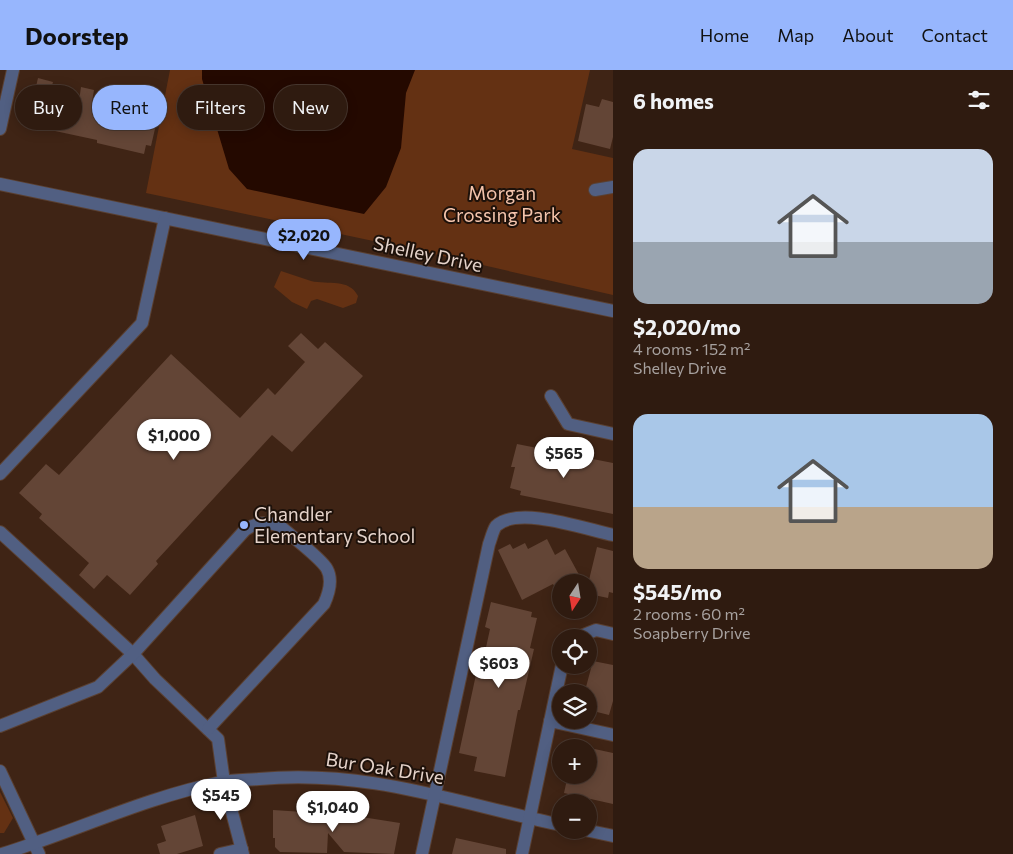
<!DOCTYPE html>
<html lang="en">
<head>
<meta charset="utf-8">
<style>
  :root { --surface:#2f1b10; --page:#372419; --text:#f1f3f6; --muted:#a7a19f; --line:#4a3930; --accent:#97b6fd }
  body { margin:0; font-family:Commissioner,sans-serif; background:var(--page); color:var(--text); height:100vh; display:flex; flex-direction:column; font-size:19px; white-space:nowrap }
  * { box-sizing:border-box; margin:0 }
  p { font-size:16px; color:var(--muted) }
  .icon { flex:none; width:28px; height:28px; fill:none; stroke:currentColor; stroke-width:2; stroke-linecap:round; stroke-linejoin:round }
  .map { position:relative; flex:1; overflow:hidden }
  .sheet { display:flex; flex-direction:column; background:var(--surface); width:400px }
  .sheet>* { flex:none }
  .hud { position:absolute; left:15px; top:15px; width:475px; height:45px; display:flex; gap:10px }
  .needle { width:32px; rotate:192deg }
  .controls { position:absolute; left:552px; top:504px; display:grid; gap:10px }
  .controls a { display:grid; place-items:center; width:45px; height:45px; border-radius:50%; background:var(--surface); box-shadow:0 2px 12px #0003,0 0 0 1px var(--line); font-size:25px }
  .price { position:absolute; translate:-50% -42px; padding:0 11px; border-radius:18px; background:#fff; color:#222; font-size:16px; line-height:32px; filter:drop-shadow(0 1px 2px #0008) }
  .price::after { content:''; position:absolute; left:50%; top:30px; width:15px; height:11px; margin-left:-8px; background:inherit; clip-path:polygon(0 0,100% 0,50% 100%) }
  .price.current { background:var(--accent); color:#111 }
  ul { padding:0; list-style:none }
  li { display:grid; align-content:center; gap:10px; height:265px; padding:0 20px }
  li span { display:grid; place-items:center; height:155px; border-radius:15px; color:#555 }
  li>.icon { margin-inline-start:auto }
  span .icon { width:90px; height:90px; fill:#fffc; stroke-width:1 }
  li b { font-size:21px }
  h2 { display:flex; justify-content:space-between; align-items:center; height:60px; padding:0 20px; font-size:21px }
  .tag { padding:0 18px; border-radius:22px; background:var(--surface); box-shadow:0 2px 12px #0003,0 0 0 1px var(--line); font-size:18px; line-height:45px }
  .tag.current { background:var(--accent); color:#111 }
  header { display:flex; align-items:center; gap:30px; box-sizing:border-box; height:70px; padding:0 25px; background:var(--accent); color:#111 }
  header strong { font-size:24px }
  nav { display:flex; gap:28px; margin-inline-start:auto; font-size:18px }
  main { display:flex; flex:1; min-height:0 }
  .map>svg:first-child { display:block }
  .green { fill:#643113 }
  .water { fill:#240900 }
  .building { fill:#634536 }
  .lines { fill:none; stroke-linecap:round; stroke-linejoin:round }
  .minor-casing { stroke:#5a4032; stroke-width:14 }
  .minor { stroke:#515f82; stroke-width:12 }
  .poi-dot { fill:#97b6fd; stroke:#1d110a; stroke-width:2 }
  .labels { text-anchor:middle; stroke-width:4; stroke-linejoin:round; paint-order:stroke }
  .park-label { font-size:19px; fill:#f4c4ac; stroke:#1d110a }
  .street-label { font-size:19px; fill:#e5d3ca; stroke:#1d110a }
  .poi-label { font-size:19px; fill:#e5d3ca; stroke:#1d110a; text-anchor:start }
</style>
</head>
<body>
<header>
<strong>Doorstep</strong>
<nav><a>Home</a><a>Map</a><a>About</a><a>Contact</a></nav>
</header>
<main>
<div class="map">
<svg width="613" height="784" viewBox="0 0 613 784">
  <rect width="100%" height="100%" fill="#3f2415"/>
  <g class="green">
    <path d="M 170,0 L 590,0 L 572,79 L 613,88 L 613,225 L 430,183 L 146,123 Z"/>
    <path d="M 281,201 C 291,204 301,208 311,211 C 328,215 349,208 358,226 L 356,233 L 343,238 L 317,229 L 311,231 L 307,239 L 292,232 L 274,217 Z"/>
    <path d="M 0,722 L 13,748 L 4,763 L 0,763 Z"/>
  </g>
  <path class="water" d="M 202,0 L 415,0 L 406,23 L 401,78 L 386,117 L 364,144 L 247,119 L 229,99 L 202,9 Z"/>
  <g class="building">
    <path d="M 38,8 L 53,12 L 50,23 L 79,31 L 81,17 L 94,20 L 92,32 L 122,39 L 125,25 L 141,29 L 138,42 L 158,46 L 151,76 L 146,75 L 144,84 L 97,73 L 97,70 L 27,55 Z"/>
    <path d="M 602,29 L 613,32 L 613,67 L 610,79 L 578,71 L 586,34 L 599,37 Z"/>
    <path d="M 301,263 L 318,279 L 325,272 L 363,306 L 292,382 L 272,365 L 156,491 L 158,494 L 130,525 L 107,505 L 94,519 L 79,505 L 89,493 L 39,448 L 42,444 L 19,423 L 46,394 L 59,405 L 171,284 L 240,348 L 268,318 L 275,325 L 305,292 L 288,276 Z"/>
    <path d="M 517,374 L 613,393 L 613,444 L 520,425 L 521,421 L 510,418 L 515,397 L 511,397 Z"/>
    <path d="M 547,469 L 555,485 L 565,479 L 583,512 L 561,512 L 561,529 L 553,514 L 522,530 L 498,480 L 510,474 L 513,479 L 525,473 L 528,479 Z"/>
    <path d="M 597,477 L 613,481 L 613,523 L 609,522 L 608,528 L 589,524 L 589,510 Z"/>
    <path d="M 491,532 L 532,542 L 531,547 L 537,548 L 530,578 L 534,579 L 520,640 L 518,640 L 505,707 L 474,701 L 477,687 L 459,683 L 477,600 L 482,582 L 485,582 L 490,559 L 485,557 Z"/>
    <path d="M 593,591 L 613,595 L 613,631 L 609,645 L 589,640 L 589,618 L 586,617 Z"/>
    <path d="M 590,678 L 613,683 L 613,734 L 564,723 L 568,705 L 589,705 Z"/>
    <path d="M 273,740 L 349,745 L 400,753 L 394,784 L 344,782 L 328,763 L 327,783 L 280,782 L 275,777 L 275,768 L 273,768 Z"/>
    <path d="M 195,745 L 203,776 L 177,784 L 160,784 L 157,774 L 166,771 L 161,756 Z"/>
    <path d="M 456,768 L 506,779 L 506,784 L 452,784 Z"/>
  </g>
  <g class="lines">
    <defs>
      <g id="minor">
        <path d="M 0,59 L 13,0"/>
        <path d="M 0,114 L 613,241"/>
        <path d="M 595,120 L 613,117"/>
        <path d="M 551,326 L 568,354 L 613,364"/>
        <path d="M 0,404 L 142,253 L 165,148"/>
        <path d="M 0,462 L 133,584 L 155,609 L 218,669 L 224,712 L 243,784"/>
        <path d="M 576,568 L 596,560 L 613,564"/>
        <path d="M 550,651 L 613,665"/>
        <path d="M 0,656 L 98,617 L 133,584 L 245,460 C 257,452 267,451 280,456 C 291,466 321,488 327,499 C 333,510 329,523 324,534 L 208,659"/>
        <path d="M 0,701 L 39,784"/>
        <path d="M 585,760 L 613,766"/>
        <path d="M 2,784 C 76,761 146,727 222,712 C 234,710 247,710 259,709 C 369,699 456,733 561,755"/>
        <path d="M 220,784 L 242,779"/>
        <path d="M 422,784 L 489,474 C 491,469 493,460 496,456 C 518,435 585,459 613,465"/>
        <path d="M 522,784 L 562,595"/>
      </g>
    </defs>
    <use href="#minor" class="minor-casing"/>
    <use href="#minor" class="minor"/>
  </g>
  <circle class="poi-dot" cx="244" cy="455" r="5"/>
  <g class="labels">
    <g class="park-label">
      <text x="502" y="130">Morgan<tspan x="502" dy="22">Crossing Park</tspan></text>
    </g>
    <g class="street-label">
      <text transform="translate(428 184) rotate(12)" y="7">Shelley Drive</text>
      <text transform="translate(385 698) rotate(9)" y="7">Bur Oak Drive</text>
    </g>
    <g class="poi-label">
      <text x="254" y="451">Chandler<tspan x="254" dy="22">Elementary School</tspan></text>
    </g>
  </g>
</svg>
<div class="controls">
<a><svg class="needle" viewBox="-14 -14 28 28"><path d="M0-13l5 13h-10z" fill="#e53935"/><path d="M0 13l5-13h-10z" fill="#a7a19f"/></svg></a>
<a><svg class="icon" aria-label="locate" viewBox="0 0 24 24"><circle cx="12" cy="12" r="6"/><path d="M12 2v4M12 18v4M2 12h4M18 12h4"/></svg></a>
<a><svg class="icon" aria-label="layers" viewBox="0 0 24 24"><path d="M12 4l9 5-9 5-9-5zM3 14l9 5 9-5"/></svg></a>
<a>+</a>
<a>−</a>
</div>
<b class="price current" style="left:304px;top:191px">$2,020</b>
<b class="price" style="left:174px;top:391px">$1,000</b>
<b class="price" style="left:564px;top:409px">$565</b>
<b class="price" style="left:499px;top:619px">$603</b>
<b class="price" style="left:221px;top:751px">$545</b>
<b class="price" style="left:333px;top:763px">$1,040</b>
<div class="hud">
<a class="tag">Buy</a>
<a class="tag current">Rent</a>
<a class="tag">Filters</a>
<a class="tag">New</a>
</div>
</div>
<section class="sheet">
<h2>6 homes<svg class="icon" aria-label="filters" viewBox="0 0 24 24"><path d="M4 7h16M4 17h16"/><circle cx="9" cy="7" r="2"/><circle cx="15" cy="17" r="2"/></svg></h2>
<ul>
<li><span style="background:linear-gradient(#c9d6e8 60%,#9aa5b1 0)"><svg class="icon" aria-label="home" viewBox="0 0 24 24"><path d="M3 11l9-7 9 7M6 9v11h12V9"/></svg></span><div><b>$2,020/mo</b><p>4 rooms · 152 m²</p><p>Shelley Drive</p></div></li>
<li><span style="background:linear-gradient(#a9c7e8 60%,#b9a48a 0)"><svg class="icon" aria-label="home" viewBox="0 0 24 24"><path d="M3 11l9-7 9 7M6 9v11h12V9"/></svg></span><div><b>$545/mo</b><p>2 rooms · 60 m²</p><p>Soapberry Drive</p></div></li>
</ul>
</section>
</main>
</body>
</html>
